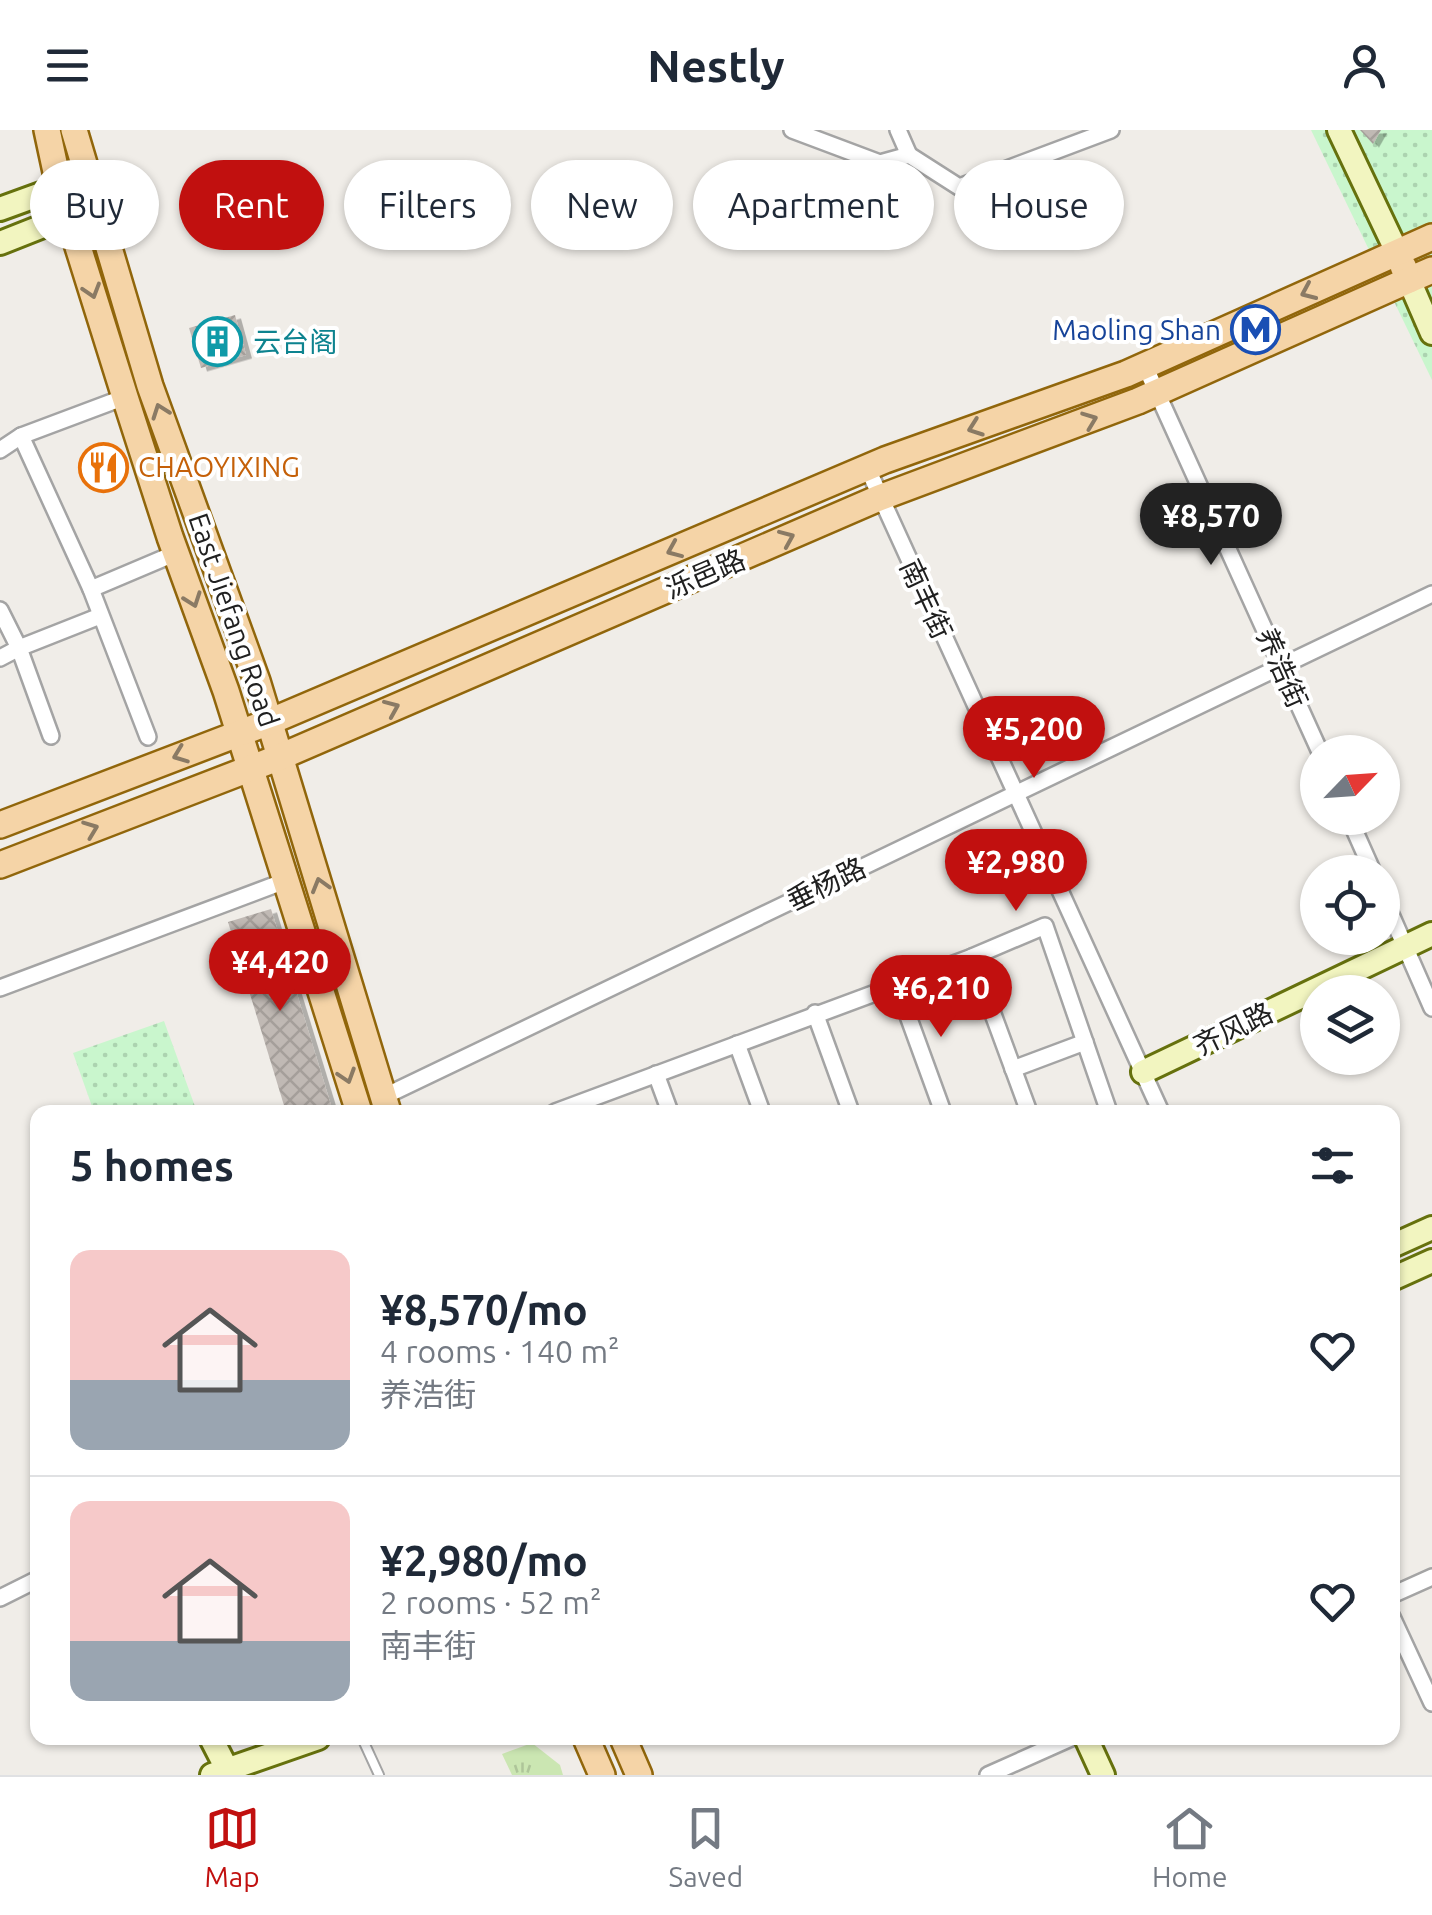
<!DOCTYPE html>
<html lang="en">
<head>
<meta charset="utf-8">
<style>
  :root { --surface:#fff; --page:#f6f6f7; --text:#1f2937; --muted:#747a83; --line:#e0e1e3; --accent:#c1100f }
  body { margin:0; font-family:Ubuntu,"Noto Sans SC",sans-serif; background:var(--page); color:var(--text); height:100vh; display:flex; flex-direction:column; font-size:38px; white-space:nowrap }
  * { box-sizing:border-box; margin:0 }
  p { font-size:32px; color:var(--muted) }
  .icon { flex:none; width:55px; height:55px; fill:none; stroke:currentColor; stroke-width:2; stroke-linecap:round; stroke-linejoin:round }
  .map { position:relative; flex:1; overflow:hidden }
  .panel { position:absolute; left:30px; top:975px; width:1370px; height:640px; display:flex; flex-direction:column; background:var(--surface); border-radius:20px; box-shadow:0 2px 8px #0004 }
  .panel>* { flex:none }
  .top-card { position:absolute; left:30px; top:30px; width:1372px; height:90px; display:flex; gap:20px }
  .needle { width:65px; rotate:65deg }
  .tools { position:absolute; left:1300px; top:605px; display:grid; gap:20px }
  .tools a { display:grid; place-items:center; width:100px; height:100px; border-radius:50%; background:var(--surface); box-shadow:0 2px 8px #0004; font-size:50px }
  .price { position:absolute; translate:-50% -85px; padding:0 22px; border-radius:35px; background:var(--accent); color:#fff; font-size:32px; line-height:65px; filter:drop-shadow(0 2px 5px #0008) }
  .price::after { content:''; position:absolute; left:50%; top:60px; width:30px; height:22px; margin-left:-15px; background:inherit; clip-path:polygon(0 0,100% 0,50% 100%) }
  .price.on { background:#222; color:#fff }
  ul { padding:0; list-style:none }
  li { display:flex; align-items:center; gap:30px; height:250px; padding:0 40px }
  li+li { border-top:2px solid var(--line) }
  li span { display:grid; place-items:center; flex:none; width:280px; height:200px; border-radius:20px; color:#555 }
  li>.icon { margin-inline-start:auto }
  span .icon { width:120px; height:120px; fill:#fffc; stroke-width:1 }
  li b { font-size:42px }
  h2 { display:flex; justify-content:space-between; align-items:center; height:120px; padding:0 40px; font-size:42px }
  .tag { padding:0 35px; border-radius:45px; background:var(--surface); box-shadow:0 2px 8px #0004; font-size:35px; line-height:90px }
  .tag.on { background:var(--accent); color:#fff }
  header { display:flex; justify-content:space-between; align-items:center; height:130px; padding:0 40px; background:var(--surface); font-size:45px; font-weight:700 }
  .tabs { display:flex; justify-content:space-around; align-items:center; height:140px; border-top:2px solid var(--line); background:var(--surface); font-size:28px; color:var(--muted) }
  .tabs a { display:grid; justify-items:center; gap:5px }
  .tabs .on { color:var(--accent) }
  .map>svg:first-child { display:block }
  .grass { fill:url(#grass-tufts) }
  .park { fill:url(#park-dots) }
  .building { fill:url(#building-cross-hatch); filter:url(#shadow) }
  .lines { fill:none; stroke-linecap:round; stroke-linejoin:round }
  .lane-casing { stroke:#a4a4a4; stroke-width:12 }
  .street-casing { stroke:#a4a4a4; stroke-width:20 }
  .secondary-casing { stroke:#66710d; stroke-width:28 }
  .primary-casing { stroke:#91660b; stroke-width:30 }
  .lane { stroke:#fff; stroke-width:8 }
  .street { stroke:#fff; stroke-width:15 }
  .secondary { stroke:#f2f5c0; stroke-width:22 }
  .primary { stroke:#f5d4a7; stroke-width:25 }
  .oneway { stroke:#8a7a64 }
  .labels { text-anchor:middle; stroke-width:8; stroke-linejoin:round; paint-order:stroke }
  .transit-label { font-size:28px; fill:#164399; stroke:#fff; text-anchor:end }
  .culture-label { font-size:28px; fill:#0d838f; stroke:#fff; text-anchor:start }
  .food-label { font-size:28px; fill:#c56008; stroke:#fff; text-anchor:start }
  .street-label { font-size:28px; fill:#202020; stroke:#fff }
</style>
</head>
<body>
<header><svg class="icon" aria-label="menu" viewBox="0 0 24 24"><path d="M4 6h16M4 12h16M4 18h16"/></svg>Nestly<svg class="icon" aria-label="person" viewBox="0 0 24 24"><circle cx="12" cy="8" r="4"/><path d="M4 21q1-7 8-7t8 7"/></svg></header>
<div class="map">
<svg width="1432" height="1645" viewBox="0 0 1432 1645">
  <defs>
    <pattern id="grass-tufts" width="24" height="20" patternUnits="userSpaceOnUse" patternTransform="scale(2.5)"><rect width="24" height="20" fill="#cbe6b2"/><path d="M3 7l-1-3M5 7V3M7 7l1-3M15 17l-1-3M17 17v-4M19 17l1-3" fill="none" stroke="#aec599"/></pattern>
    <pattern id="park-dots" width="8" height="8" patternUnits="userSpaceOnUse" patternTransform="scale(2.5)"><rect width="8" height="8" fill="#c9f6cd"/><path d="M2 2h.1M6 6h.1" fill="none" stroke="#acd3b0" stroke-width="1.8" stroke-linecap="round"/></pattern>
    <pattern id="building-cross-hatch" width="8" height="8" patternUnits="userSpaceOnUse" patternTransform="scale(2.5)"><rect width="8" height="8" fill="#c0b9b4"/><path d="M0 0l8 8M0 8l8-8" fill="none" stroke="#a59f9a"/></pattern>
    <filter id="shadow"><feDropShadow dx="6" dy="3.5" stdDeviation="0" flood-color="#0004"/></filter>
  </defs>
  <rect width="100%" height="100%" fill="#f0ede8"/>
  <path class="grass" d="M 532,1613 L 560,1635 L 563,1645 L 512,1645 L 502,1624 Z"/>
  <g class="park">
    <path d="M 1311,0 L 1432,0 L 1432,250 Z"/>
    <path d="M 164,891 L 197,982 L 94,982 L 73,923 Z"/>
  </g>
  <g class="building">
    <path d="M 1360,0 L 1381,0 L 1373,14 Z"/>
    <path d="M 235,185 L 246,225 L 201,238 L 189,198 Z"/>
    <path d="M 271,779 L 333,982 L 286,982 L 228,792 Z"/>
  </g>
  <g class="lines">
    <defs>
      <path id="lane" d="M 362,1608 L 379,1645"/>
      <g id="street">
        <path d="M 792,0 L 880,33 L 909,25 L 959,57 L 1111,0"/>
        <path d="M 898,0 L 909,25"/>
        <path d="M 1145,236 L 1320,622"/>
        <path d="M 21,306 L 91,459"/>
        <path d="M 0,320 L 21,306 L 125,267"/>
        <path d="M 867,337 L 1161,982"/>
        <path d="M 0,480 L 19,518 L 0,528"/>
        <path d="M 51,606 L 19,518 L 100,486"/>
        <path d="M 148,607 L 91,459 L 176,423"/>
        <path d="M 1349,688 L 1373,742"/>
        <path d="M 1382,764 L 1432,878"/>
        <path d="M 896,853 L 943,982"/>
        <path d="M 0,858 L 285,751"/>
        <path d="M 815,883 L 851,982"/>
        <path d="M 737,914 L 762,982"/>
        <path d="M 1013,939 L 1085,912"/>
        <path d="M 656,944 L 670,982"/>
        <path d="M 383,967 L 1432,464"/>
        <path d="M 555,982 L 972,827"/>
        <path d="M 1029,982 L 972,827 L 1045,796 L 1109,982"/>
        <path d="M 1392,1465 L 1432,1447"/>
        <path d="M 0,1468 L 38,1449"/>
        <path d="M 1392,1487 L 1432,1573"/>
        <path d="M 988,1645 L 1071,1608"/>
      </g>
      <g id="secondary">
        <path d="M 1339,0 L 1397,122"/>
        <path d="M 0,79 L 88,47"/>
        <path d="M 0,113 L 96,75"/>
        <path d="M 1409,150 L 1432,203"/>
        <path d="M 1143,942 L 1432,804"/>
        <path d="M 1392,1116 L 1432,1098"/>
        <path d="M 1392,1149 L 1432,1131"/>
        <path d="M 211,1608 L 230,1645"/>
        <path d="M 1086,1608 L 1103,1645"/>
        <path d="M 212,1645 L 318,1608"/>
      </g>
      <g id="primary">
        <path d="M 47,0 L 59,56 L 125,267 L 170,407 L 226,561 L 359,982"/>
        <path d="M 74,0 L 150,256 L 257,551 L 388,982"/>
        <path d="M 1403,136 L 1409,150 L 1432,140"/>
        <path d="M 0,695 L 269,592 L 885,330 L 1126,244 L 1432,107"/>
        <path d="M 0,735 L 280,627 L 879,368 L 1138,271 L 1409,150"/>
        <path d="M 586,1608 L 602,1645"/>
        <path d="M 623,1608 L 639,1645"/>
      </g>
    </defs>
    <use href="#lane" class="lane-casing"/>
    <use href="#street" class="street-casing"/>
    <use href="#secondary" class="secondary-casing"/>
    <use href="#primary" class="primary-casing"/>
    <use href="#lane" class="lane"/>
    <use href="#street" class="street"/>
    <use href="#secondary" class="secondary"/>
    <use href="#primary" class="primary"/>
  </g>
  <defs><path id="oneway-chevron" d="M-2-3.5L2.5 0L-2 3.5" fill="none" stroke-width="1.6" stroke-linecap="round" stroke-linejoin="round" transform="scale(2.5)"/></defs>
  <g class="oneway">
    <use href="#oneway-chevron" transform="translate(92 161) rotate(73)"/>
    <use href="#oneway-chevron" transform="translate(1308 162) rotate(156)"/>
    <use href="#oneway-chevron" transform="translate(160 281) rotate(-110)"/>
    <use href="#oneway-chevron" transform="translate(1090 290) rotate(-21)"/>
    <use href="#oneway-chevron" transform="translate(975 298) rotate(160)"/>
    <use href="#oneway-chevron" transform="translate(787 408) rotate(-23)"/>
    <use href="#oneway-chevron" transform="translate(674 420) rotate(157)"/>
    <use href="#oneway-chevron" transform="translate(193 470) rotate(70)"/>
    <use href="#oneway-chevron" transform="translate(392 578) rotate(-23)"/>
    <use href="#oneway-chevron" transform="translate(180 625) rotate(159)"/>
    <use href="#oneway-chevron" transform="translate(91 699) rotate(-21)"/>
    <use href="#oneway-chevron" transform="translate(320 755) rotate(-106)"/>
    <use href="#oneway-chevron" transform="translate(347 946) rotate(72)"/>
  </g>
  <defs>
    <symbol id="metro-ring" viewBox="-11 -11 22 22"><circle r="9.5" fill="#fff" stroke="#1a4fb4" stroke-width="1.5"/><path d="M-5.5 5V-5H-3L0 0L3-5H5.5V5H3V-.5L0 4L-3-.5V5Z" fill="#1a4fb4"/></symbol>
    <symbol id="building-ring" viewBox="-11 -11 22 22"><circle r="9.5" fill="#fff" stroke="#0f9aa8" stroke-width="1.5"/><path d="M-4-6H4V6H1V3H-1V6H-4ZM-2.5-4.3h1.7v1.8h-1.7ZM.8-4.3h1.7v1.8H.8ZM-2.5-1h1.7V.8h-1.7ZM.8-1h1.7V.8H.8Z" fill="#0f9aa8"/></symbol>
    <symbol id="restaurant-ring" viewBox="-11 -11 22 22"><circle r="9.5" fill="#fff" stroke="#e8710a" stroke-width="1.5"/><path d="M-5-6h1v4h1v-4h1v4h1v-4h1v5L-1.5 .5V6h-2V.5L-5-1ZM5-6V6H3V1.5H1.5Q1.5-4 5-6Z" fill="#e8710a"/></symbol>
  </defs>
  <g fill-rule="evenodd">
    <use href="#metro-ring" x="1228" y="172" width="55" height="55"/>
    <use href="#building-ring" x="190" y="184" width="55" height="55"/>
    <use href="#restaurant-ring" x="76" y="310" width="55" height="55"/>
  </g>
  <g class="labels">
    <g class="transit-label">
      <text x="1221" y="210">Maoling Shan</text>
    </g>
    <g class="culture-label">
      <text x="253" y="222">云台阁</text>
    </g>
    <g class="food-label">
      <text x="138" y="347">CHAOYIXING</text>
    </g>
    <g class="street-label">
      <text transform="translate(705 444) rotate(-23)" y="10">泺邑路</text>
      <text transform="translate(926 469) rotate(65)" y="10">南丰街</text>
      <text transform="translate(234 490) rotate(71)" y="10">East Jiefang Road</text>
      <text transform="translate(1282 538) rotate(66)" y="10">养浩街</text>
      <text transform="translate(826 754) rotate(-26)" y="10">垂杨路</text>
      <text transform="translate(1233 899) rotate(-26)" y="10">齐风路</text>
    </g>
  </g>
</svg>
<div class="tools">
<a><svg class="needle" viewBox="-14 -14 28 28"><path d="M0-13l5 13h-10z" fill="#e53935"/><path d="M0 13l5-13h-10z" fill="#747a83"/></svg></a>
<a><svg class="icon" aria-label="locate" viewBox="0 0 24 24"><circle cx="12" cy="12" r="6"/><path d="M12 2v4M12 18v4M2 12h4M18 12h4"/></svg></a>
<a><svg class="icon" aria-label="layers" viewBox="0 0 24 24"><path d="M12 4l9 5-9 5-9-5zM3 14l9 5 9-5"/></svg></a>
</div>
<b class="price on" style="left:1211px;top:438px">¥8,570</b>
<b class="price" style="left:1034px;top:651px">¥5,200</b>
<b class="price" style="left:1016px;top:784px">¥2,980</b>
<b class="price" style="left:280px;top:884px">¥4,420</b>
<b class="price" style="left:941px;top:910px">¥6,210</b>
<div class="top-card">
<a class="tag">Buy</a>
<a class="tag on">Rent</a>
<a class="tag">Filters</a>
<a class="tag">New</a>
<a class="tag">Apartment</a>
<a class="tag">House</a>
</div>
<section class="panel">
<h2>5 homes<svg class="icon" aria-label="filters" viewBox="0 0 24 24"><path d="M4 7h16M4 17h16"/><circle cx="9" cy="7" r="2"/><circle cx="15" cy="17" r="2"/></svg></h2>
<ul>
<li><span style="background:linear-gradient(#f6c9c9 65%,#9aa5b1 0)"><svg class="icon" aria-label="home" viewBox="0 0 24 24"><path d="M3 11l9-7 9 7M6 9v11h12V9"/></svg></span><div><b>¥8,570/mo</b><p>4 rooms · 140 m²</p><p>养浩街</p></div><svg class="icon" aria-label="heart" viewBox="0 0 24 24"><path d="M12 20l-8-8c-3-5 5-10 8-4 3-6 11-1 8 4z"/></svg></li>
<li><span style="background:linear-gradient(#f6c9c9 70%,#9aa5b1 0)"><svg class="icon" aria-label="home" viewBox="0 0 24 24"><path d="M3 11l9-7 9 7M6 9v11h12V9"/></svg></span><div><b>¥2,980/mo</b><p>2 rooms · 52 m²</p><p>南丰街</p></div><svg class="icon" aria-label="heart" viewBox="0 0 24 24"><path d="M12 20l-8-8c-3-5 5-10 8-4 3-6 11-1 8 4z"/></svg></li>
</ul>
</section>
</div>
<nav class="tabs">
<a class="on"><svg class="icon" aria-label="map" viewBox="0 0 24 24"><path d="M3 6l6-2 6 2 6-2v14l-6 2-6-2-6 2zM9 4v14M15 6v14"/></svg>Map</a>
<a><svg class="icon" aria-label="saved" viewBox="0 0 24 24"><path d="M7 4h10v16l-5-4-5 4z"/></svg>Saved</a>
<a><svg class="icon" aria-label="home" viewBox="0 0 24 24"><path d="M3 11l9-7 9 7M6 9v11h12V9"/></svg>Home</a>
</nav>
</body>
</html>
